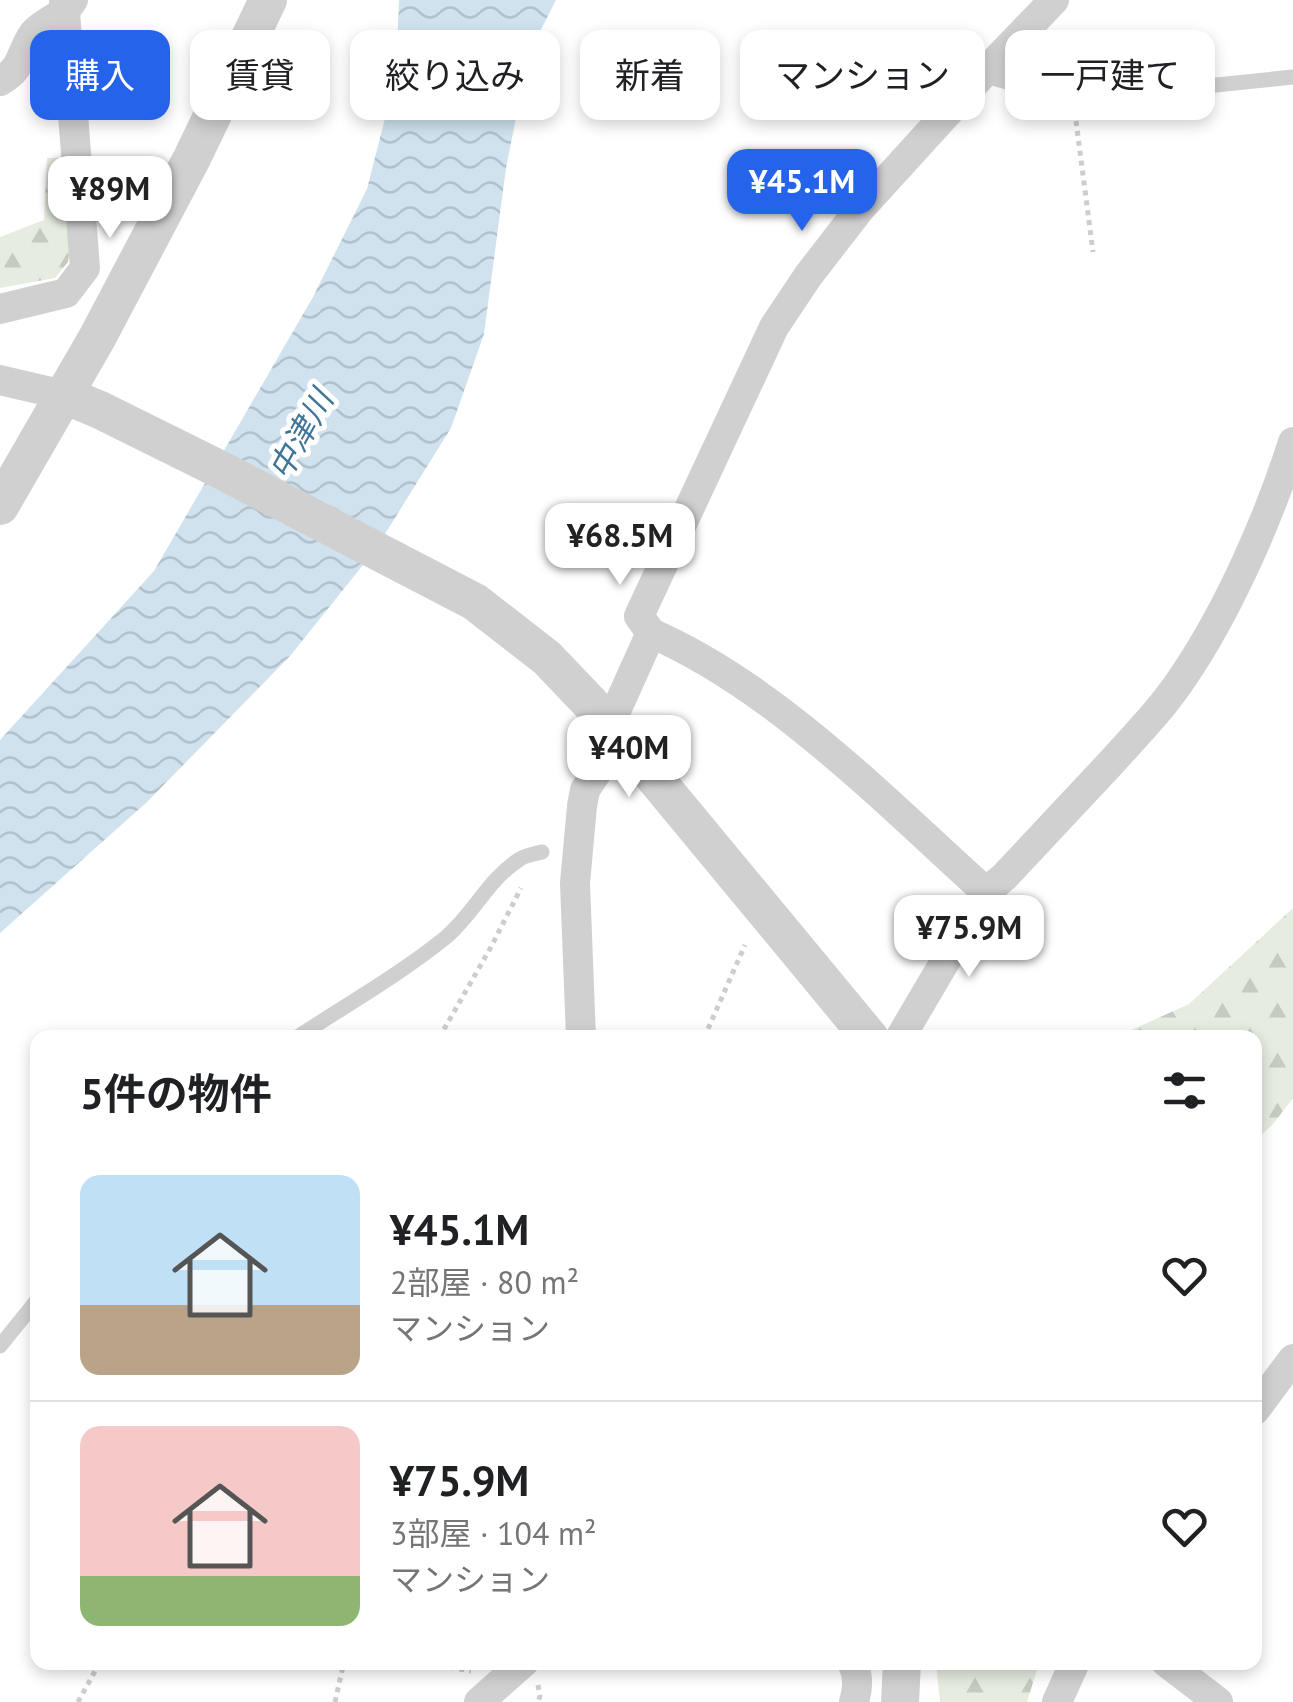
<!DOCTYPE html>
<html lang="ja">
<head>
<meta charset="utf-8">
<style>
  :root { --surface:#fff; --page:#f6f6f6; --text:#202124; --muted:#757577; --line:#e0e0e0; --accent:#2563eb }
  body { margin:0; font-family:"PT Sans","Noto Sans JP",sans-serif; background:var(--page); color:var(--text); height:100vh; display:flex; flex-direction:column; font-size:38px; white-space:nowrap }
  * { box-sizing:border-box; margin:0 }
  p { font-size:32px; color:var(--muted) }
  .icon { flex:none; width:55px; height:55px; fill:none; stroke:currentColor; stroke-width:2; stroke-linecap:round; stroke-linejoin:round }
  .map { position:relative; flex:1; overflow:hidden }
  .panel { position:absolute; left:30px; top:1030px; width:1232px; height:640px; display:flex; flex-direction:column; background:var(--surface); border-radius:20px; box-shadow:0 5px 15px #0003 }
  .panel>* { flex:none }
  .banner { position:absolute; left:30px; top:30px; width:1235px; height:90px; display:flex; gap:20px }
  .price { position:absolute; translate:-50% -85px; padding:0 22px; border-radius:20px; background:#fff; color:#222; font-size:32px; line-height:65px; filter:drop-shadow(0 2px 5px #0008) }
  .price::after { content:''; position:absolute; left:50%; top:60px; width:30px; height:22px; margin-left:-15px; background:inherit; clip-path:polygon(0 0,100% 0,50% 100%) }
  .price.on { background:var(--accent); color:#fff }
  ul { padding:0; list-style:none }
  li { display:flex; align-items:center; gap:30px; height:250px; padding:0 50px }
  li+li { border-top:2px solid var(--line) }
  li span { display:grid; place-items:center; flex:none; width:280px; height:200px; border-radius:20px; color:#555 }
  li>.icon { margin-inline-start:auto }
  span .icon { width:120px; height:120px; fill:#fffc; stroke-width:1 }
  li b { font-size:42px }
  h2 { display:flex; justify-content:space-between; align-items:center; height:120px; padding:0 50px; font-size:42px }
  .chip { padding:0 35px; border-radius:20px; background:var(--surface); box-shadow:0 5px 15px #0003; font-size:35px; line-height:90px }
  .chip.on { background:var(--accent); color:#fff }
  .map>svg:first-child { display:block }
  .forest { fill:url(#forest-firs) }
  .water { fill:url(#water-waves) }
  .lines { fill:none; stroke-linecap:round; stroke-linejoin:round }
  .path { stroke:#cdcdcd; stroke-width:5; stroke-dasharray:5 5; stroke-linecap:butt }
  .service { stroke:#d0d0d0; stroke-width:15 }
  .minor { stroke:#d0d0d0; stroke-width:30 }
  .tertiary { stroke:#d0d0d0; stroke-width:38 }
  .labels { text-anchor:middle; stroke-width:10; stroke-linejoin:round; paint-order:stroke }
  .water-label { font-size:32px; font-style:italic; fill:#3f7597; stroke:#fff }
</style>
</head>
<body>
<div class="map">
<svg width="1293" height="1702" viewBox="0 0 1293 1702">
  <defs>
    <pattern id="forest-firs" width="22" height="20" patternUnits="userSpaceOnUse" patternTransform="scale(2.5)"><rect width="22" height="20" fill="#e6ecdf"/><path d="M5 1l3.5 6h-7zM16 11l3.5 6h-7z" fill="#c6cbc0"/></pattern>
    <pattern id="water-waves" width="16" height="10" patternUnits="userSpaceOnUse" patternTransform="scale(2.5)"><rect width="16" height="10" fill="#cfe2ee"/><path d="M0 5q4-4 8 0t8 0" fill="none" stroke="#b2c2cd"/></pattern>
  </defs>
  <rect width="100%" height="100%" fill="#fff"/>
  <g class="forest">
    <path d="M 47,158 L 59,158 L 70,248 L 68,262 L 55,278 L 0,288 L 0,237 L 44,220 Z"/>
    <path d="M 1293,908 L 1293,1098 L 1273,1124 L 1255,1141 L 1255,1038 L 1116,1037 L 1189,1004 Z"/>
    <path d="M 936,1663 L 936,1662 L 1039,1663 L 1027,1702 L 940,1702 Z"/>
  </g>
  <path class="water" d="M 399,0 L 556,0 L 529,53 L 506,168 L 484,334 L 451,428 L 375,550 L 290,656 L 147,802 L 0,933 L 0,740 L 154,571 L 313,297 L 367,189 L 396,75 Z"/>
  <g class="lines">
    <g class="path">
      <path d="M 1076,121 L 1093,252"/>
      <path d="M 439,1038 L 491,947 L 521,888"/>
      <path d="M 704,1038 L 745,945"/>
      <path d="M 420,1662 L 471,1671"/>
      <path d="M 538,1685 L 540,1696 L 538,1702"/>
      <path d="M 78,1702 L 100,1662"/>
      <path d="M 335,1702 L 344,1662"/>
    </g>
    <g class="service">
      <path d="M 982,75 L 1071,100 L 1293,77"/>
      <path d="M 296,1038 C 346,1005 399,975 445,938 C 473,915 489,878 520,859 C 526,855 535,854 542,852"/>
      <path d="M 0,1346 L 38,1299"/>
    </g>
    <g class="minor">
      <path d="M 0,81 C 24,68 20,52 34,33 C 46,20 62,18 73,0"/>
      <path d="M 0,309 L 66,293 L 85,268 L 64,0"/>
      <path d="M 0,380 L 64,395"/>
      <path d="M 651,633 L 639,616 L 774,327 L 808,276 L 859,210 L 982,75 L 1054,0"/>
      <path d="M 581,1038 L 575,883 L 582,806 L 585,790 L 614,746 L 610,724 L 651,633 C 775,687 885,801 986,892 L 1004,877 C 1039,840 1074,802 1109,765 C 1134,737 1162,709 1183,677 C 1228,611 1269,518 1293,442"/>
      <path d="M 900,1038 L 986,892"/>
      <path d="M 1255,1410 L 1293,1359"/>
      <path d="M 852,1662 C 859,1676 858,1688 854,1702"/>
      <path d="M 1166,1662 L 1218,1702"/>
      <path d="M 479,1702 L 524,1662"/>
      <path d="M 1057,1702 L 1075,1662"/>
    </g>
    <g class="tertiary">
      <path d="M 64,395 L 100,410 L 219,469 L 475,602 L 547,658 L 610,724 L 870,1038"/>
      <path d="M 0,506 L 97,338 L 192,158 L 268,0"/>
      <path d="M 900,1702 L 902,1662"/>
    </g>
  </g>
  <g class="labels">
    <g class="water-label">
      <text transform="translate(301 435) rotate(-61)" y="11">中津川</text>
    </g>
  </g>
</svg>
<b class="price on" style="left:802px;top:234px">¥45.1M</b>
<b class="price" style="left:110px;top:241px">¥89M</b>
<b class="price" style="left:620px;top:588px">¥68.5M</b>
<b class="price" style="left:629px;top:800px">¥40M</b>
<b class="price" style="left:969px;top:980px">¥75.9M</b>
<div class="banner">
<a class="chip on">購入</a>
<a class="chip">賃貸</a>
<a class="chip">絞り込み</a>
<a class="chip">新着</a>
<a class="chip">マンション</a>
<a class="chip">一戸建て</a>
</div>
<section class="panel">
<h2>5件の物件<svg class="icon" aria-label="filters" viewBox="0 0 24 24"><path d="M4 7h16M4 17h16"/><circle cx="9" cy="7" r="2"/><circle cx="15" cy="17" r="2"/></svg></h2>
<ul>
<li><span style="background:linear-gradient(#bfe0f5 65%,#b9a48a 0)"><svg class="icon" aria-label="home" viewBox="0 0 24 24"><path d="M3 11l9-7 9 7M6 9v11h12V9"/></svg></span><div><b>¥45.1M</b><p>2部屋 · 80 m²</p><p>マンション</p></div><svg class="icon" aria-label="heart" viewBox="0 0 24 24"><path d="M12 20l-8-8c-3-5 5-10 8-4 3-6 11-1 8 4z"/></svg></li>
<li><span style="background:linear-gradient(#f6c9c9 75%,#8fb573 0)"><svg class="icon" aria-label="home" viewBox="0 0 24 24"><path d="M3 11l9-7 9 7M6 9v11h12V9"/></svg></span><div><b>¥75.9M</b><p>3部屋 · 104 m²</p><p>マンション</p></div><svg class="icon" aria-label="heart" viewBox="0 0 24 24"><path d="M12 20l-8-8c-3-5 5-10 8-4 3-6 11-1 8 4z"/></svg></li>
</ul>
</section>
</div>
</body>
</html>
